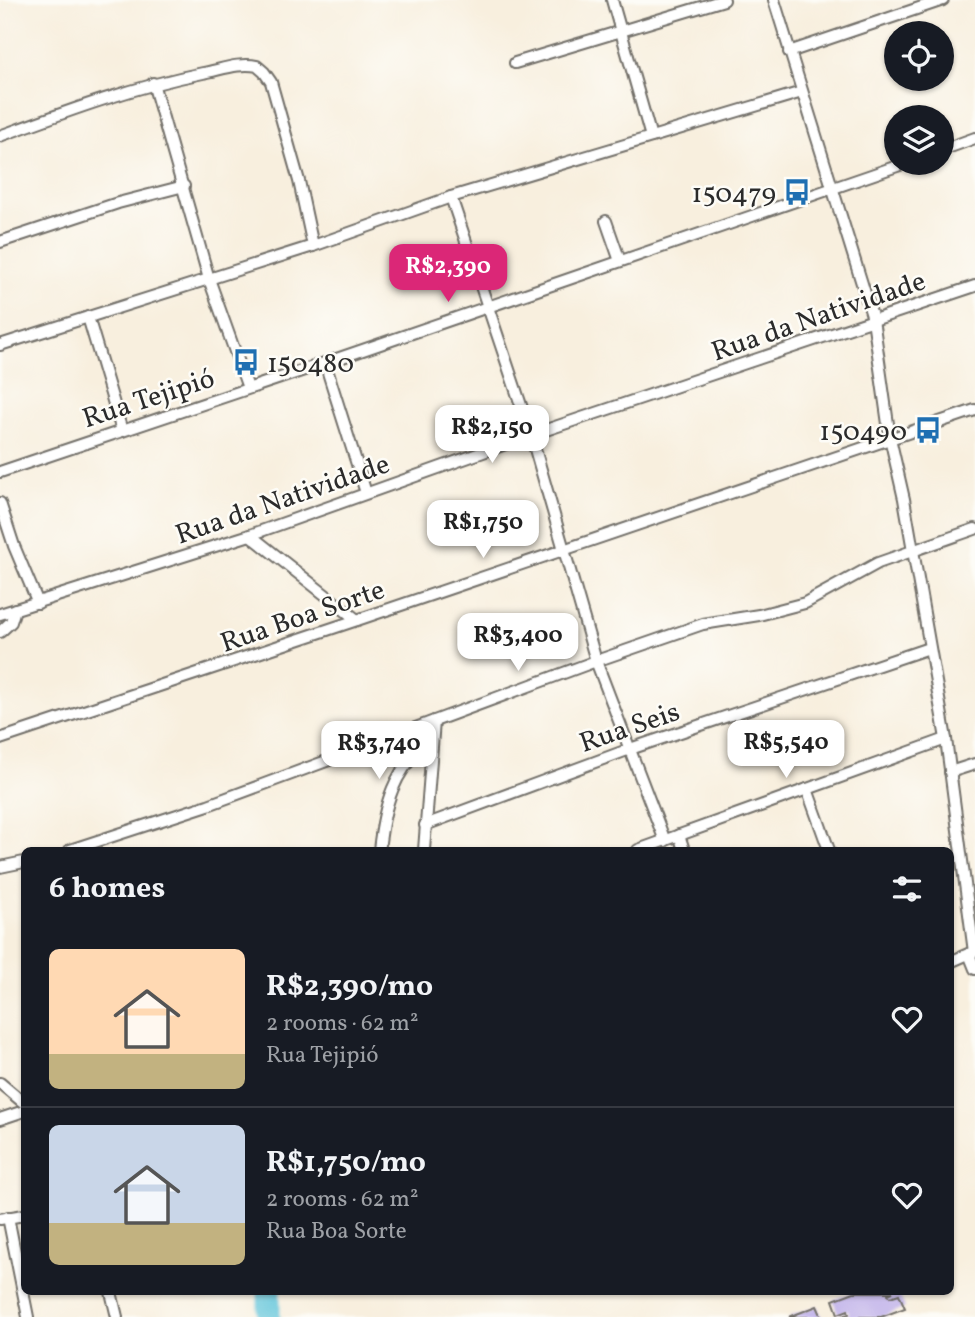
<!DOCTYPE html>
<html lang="en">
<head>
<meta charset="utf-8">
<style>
  :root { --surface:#171b24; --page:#20242c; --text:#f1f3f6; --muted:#9ea1a6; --line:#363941; --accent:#db2777 }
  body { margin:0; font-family:Vollkorn,serif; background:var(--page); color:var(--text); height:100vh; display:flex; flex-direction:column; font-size:26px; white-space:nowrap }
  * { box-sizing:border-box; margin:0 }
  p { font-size:23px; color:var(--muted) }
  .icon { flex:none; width:38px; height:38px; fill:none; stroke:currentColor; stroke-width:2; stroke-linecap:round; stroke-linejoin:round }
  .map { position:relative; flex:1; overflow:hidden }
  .details { position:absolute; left:21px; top:847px; width:933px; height:448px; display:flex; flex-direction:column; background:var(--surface); border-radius:10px; box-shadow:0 2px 5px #0004 }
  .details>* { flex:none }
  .buttons { position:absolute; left:884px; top:21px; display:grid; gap:14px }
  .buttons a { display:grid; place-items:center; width:70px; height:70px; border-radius:50%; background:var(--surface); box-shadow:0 2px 5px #0004; font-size:35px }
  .price { position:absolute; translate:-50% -60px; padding:0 16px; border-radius:14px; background:#fff; color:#222; font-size:23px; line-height:46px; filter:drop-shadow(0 2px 4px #0008) }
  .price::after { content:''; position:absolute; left:50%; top:42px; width:21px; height:16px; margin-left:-10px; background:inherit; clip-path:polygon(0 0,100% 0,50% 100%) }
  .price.selected { background:var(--accent); color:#fff }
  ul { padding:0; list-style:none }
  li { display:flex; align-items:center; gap:21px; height:175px; padding:0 28px }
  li+li { border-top:2px solid var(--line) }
  li span { display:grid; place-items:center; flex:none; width:196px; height:140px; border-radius:10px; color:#555 }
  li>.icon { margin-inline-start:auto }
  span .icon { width:84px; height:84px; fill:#fffc; stroke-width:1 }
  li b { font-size:30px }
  h2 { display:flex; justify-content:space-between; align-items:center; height:84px; padding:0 28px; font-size:30px }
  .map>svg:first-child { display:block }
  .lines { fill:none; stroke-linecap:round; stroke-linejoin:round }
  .river { stroke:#5cc3d9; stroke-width:23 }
  .building { fill:#beafe9 }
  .street-casing { stroke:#73706a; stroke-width:14 }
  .street { stroke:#fff; stroke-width:10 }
  .labels { text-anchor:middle; stroke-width:5; stroke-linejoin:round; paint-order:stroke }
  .poi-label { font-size:28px; fill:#2b2b2b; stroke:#fdfcf7; text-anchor:end }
  .street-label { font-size:28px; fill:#2b2b2b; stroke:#fdfcf7 }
</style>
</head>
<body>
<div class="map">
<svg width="975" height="1317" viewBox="0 0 975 1317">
  <rect width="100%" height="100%" fill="#fdfcf7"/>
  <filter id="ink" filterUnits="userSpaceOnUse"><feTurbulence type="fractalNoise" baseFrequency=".0143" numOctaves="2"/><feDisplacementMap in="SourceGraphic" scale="14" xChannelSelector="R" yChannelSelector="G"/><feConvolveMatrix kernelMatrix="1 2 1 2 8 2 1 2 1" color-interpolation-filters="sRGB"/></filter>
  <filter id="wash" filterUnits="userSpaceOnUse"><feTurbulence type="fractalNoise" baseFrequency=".00686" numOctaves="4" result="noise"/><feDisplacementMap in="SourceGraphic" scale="28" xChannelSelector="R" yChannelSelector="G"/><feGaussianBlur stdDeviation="1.57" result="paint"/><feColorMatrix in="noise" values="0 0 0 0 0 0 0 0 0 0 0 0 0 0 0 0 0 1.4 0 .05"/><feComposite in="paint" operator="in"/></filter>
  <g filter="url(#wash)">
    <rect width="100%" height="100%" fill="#f8efde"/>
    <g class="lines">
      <path class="river" d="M 269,1317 L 269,1292"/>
    </g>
    <g id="blocks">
      <g class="building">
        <path d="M 854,1292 L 893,1292 L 888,1294 L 890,1297 L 899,1294 L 905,1308 L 881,1317 L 841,1317 L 849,1314 L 848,1310 L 838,1314 L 833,1300 Z"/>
        <path d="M 817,1306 L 822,1317 L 789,1317 Z"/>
      </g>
    </g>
  </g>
  <g filter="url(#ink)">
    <use href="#blocks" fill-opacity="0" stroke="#73706a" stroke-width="2"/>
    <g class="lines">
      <defs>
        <g id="street">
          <path d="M 612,0 L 651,137"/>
          <path d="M 774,0 L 873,319 L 890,438 L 904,499 L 946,739 L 974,952"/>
          <path d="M 789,52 L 943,0"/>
          <path d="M 515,63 L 724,0"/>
          <path d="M 153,83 L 209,279 L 248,388"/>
          <path d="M 0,136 C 68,111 132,87 203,73 C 220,70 240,62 257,66 L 264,72 L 271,82 L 299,181 L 313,246"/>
          <path d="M 942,150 L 975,138"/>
          <path d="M 451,197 L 531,435 L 596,661 L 665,841"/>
          <path d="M 606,221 L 620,261"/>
          <path d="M 0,242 L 118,203 L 184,186"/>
          <path d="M 88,317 L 122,431"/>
          <path d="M 0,345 L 313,246 L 451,197 L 802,92"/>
          <path d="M 325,363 L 366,493"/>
          <path d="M 0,472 L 325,363 L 906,163"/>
          <path d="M 0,503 L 14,546 L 38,603"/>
          <path d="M 250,535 L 357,620"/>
          <path d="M 0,614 L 250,535 L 531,435 L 975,286"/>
          <path d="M 0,632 L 11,622 L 15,609"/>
          <path d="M 0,739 L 357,620 L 975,410"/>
          <path d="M 950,772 L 975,764"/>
          <path d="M 807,789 L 829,850"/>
          <path d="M 425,825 L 630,749 L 929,648"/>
          <path d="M 679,835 L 684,850"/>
          <path d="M 70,850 L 208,805 L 596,661 L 703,624 L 759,615 L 805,603 L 878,563 L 975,529"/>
          <path d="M 379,850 C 384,806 393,768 431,740"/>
          <path d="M 424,850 L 434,721"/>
          <path d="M 638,850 L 946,739"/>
          <path d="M 0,867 L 24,862"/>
          <path d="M 969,954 L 975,969"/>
          <path d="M 950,962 L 975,951"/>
          <path d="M 0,1083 L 24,1103"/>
          <path d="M 0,1119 L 24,1111"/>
          <path d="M 8,1217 L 28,1317"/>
          <path d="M 0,1219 L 24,1215"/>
          <path d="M 111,1292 L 117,1317"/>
        </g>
      </defs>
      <use href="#street" class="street-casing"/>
      <use href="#street" class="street"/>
    </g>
  </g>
  <defs>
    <symbol id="bus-bare" viewBox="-9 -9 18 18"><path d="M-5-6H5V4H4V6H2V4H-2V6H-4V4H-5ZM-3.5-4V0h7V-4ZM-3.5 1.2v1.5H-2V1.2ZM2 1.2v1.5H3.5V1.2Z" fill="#1f6fb2" stroke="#fdfcf7" stroke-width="2.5" paint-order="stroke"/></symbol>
  </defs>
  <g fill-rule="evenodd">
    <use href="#bus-bare" x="778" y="173" width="38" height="38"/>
    <use href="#bus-bare" x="227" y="343" width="38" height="38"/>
    <use href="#bus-bare" x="909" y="411" width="38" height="38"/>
  </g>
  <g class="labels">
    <g class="poi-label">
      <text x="776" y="202">150479</text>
      <text x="267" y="372" text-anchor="start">150480</text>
      <text x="907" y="440">150490</text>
    </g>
    <g class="street-label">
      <text transform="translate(818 315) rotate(-19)" y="10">Rua da Natividade</text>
      <text transform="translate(148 397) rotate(-18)" y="10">Rua Tejipió</text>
      <text transform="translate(282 498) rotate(-19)" y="10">Rua da Natividade</text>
      <text transform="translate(302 615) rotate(-19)" y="10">Rua Boa Sorte</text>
      <text transform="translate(629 726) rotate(-19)" y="10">Rua Seis</text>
    </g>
  </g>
</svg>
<div class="buttons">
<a><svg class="icon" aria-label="locate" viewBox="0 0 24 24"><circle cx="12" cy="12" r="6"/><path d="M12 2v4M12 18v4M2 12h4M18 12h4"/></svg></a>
<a><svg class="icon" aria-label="layers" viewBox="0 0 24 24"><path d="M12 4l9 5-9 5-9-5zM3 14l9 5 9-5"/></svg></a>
</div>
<b class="price selected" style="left:448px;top:304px">R$2,390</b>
<b class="price" style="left:492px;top:465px">R$2,150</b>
<b class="price" style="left:483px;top:560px">R$1,750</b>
<b class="price" style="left:518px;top:673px">R$3,400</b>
<b class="price" style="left:786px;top:780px">R$5,540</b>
<b class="price" style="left:379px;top:781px">R$3,740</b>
<section class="details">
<h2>6 homes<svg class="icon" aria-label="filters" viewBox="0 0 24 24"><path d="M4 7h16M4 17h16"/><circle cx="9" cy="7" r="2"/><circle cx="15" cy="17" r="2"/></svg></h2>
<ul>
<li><span style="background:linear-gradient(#ffd9b3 75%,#c2b280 0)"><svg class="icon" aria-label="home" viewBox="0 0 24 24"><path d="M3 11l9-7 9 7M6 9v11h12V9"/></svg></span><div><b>R$2,390/mo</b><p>2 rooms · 62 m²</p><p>Rua Tejipió</p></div><svg class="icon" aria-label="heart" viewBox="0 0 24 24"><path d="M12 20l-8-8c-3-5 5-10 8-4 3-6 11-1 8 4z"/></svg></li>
<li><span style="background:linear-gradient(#c9d6e8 70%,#c2b280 0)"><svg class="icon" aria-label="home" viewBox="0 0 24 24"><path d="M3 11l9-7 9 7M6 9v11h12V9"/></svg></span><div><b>R$1,750/mo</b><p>2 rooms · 62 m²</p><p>Rua Boa Sorte</p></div><svg class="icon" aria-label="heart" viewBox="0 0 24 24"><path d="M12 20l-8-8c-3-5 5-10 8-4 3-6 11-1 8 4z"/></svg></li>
</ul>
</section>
</div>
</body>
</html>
